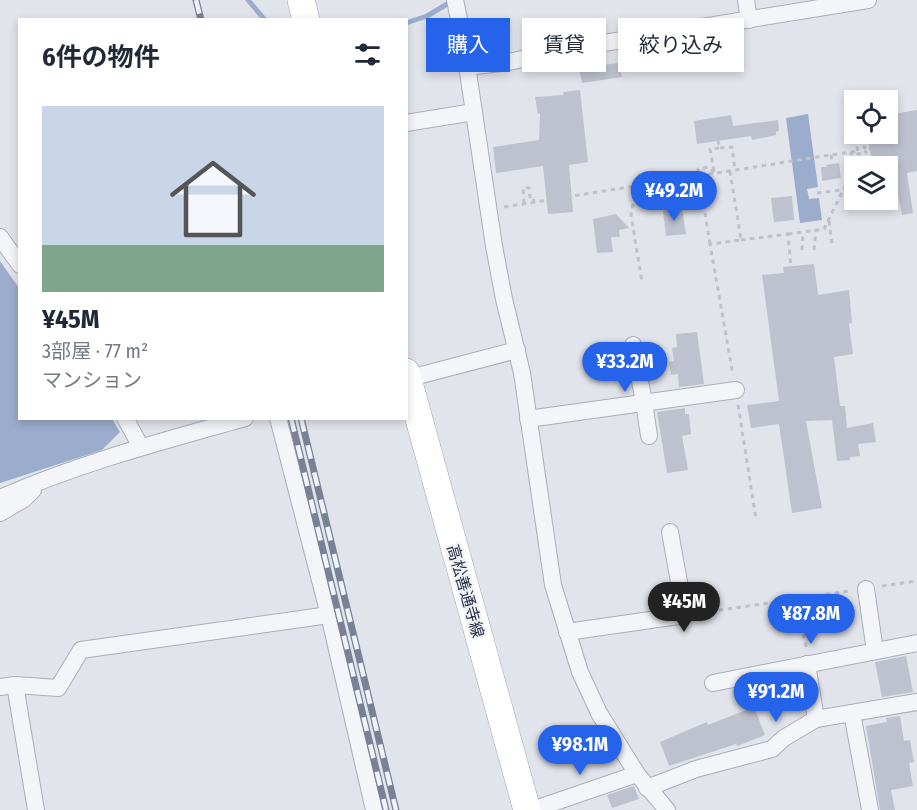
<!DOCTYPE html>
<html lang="ja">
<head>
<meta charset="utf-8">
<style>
  :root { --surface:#fff; --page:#f2f2f3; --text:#1f2937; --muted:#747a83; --line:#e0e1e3; --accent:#2563eb }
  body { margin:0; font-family:"Fira Sans Condensed","Noto Sans JP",sans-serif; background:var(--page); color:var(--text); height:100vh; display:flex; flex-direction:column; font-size:22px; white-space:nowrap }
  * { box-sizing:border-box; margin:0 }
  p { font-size:20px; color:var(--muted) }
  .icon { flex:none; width:33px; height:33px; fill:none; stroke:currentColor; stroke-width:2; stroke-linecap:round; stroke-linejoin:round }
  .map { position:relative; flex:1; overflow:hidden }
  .details { position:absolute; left:18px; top:18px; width:390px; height:402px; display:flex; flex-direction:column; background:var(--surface); border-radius:0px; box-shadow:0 3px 9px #0003 }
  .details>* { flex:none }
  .banner { position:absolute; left:426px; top:18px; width:400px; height:54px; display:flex; gap:12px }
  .buttons { position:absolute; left:844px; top:90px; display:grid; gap:12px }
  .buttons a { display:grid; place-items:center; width:54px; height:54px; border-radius:0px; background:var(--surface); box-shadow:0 3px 9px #0003; font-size:30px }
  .price { position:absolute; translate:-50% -51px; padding:0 14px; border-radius:21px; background:var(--accent); color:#fff; font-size:20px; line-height:39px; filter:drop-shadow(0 2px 3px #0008) }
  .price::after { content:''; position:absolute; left:50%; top:36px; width:18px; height:14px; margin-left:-9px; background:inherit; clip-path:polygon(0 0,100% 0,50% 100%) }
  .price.current { background:#222; color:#fff }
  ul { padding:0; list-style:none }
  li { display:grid; align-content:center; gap:12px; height:318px; padding:0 24px }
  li+li { border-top:2px solid var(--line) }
  li span { display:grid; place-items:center; height:186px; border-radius:0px; color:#555 }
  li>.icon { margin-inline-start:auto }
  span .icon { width:108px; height:108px; fill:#fffc; stroke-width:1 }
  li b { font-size:26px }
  h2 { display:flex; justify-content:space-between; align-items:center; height:72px; padding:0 24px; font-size:26px }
  .chip { padding:0 21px; border-radius:0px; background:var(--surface); box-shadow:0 3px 9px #0003; font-size:21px; line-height:54px }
  .chip.current { background:var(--accent); color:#fff }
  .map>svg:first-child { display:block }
  .water { fill:#9baccc }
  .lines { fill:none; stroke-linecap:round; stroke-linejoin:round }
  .stream { stroke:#9baccc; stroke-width:5 }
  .building { fill:#bec2ce }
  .minor-casing { stroke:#aaaeb9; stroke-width:18 }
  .primary-casing { stroke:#a0a6b7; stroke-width:28 }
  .path { stroke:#bfc2ca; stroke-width:3; stroke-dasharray:4.5 4.5; stroke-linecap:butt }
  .minor { stroke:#f4f5f9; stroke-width:16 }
  .primary { stroke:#fff; stroke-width:27 }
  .rail-casing { stroke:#7a8095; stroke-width:7 }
  .rail { stroke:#f1f3f8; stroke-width:4.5; stroke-dasharray:14; stroke-linecap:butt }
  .labels { text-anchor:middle; stroke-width:4.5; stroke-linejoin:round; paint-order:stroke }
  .street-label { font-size:16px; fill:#292f43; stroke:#f1f3f8 }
</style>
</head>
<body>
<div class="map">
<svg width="917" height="810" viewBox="0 0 917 810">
  <rect width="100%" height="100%" fill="#e1e4eb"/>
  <g class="water">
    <path d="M 808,114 L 818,187 L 807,189 L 809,199 L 819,198 L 822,220 L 800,223 L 786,118 Z"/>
    <path d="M 0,261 L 19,288 L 20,418 L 112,419 L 120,432 L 102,450 L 0,483 Z"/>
  </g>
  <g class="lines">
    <g class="stream">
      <path d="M 248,0 L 265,20"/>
      <path d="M 406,23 L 427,16 L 449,3"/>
    </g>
  </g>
  <g class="building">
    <path d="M 619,63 L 622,77 L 582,83 L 579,68 Z"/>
    <path d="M 580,90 L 588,162 L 569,165 L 573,212 L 548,214 L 543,166 L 496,173 L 493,147 L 539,140 L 540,114 L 538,114 L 535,97 L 564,95 L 563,92 Z"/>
    <path d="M 917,110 L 917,171 L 907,173 L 913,213 L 902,215 L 894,175 L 888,176 L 888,166 L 873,166 L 867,134 L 888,134 L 888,115 Z"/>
    <path d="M 731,115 L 733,126 L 778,120 L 779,131 L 776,132 L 776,135 L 752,140 L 751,136 L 697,144 L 694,121 Z"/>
    <path d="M 839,163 L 841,178 L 822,181 L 821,167 L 827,167 L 826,165 Z"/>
    <path d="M 792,196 L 794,220 L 774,222 L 771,198 Z"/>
    <path d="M 682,208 L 686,234 L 666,236 L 663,211 Z"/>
    <path d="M 616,214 L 629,228 L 619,230 L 620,237 L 611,237 L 613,252 L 597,253 L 593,219 Z"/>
    <path d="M 814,264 L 818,295 L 849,290 L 852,323 L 849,324 L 853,354 L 834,357 L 840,406 L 845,406 L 847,428 L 873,423 L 876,442 L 858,444 L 860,456 L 850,457 L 850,460 L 837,461 L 832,420 L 806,421 L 822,508 L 792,513 L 779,424 L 751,428 L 747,405 L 779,401 L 762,275 L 784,273 L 783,267 Z"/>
    <path d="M 697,332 L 704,384 L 679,387 L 678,374 L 671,375 L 669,362 L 674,361 L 672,348 L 677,347 L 676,334 Z"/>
    <path d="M 685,408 L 685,414 L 689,414 L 691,434 L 682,436 L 688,470 L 667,473 L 657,412 Z"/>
    <path d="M 906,656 L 913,692 L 882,697 L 875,662 Z"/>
    <path d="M 754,707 L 765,735 L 737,746 L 736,744 L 669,766 L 660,742 L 707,722 L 708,725 Z"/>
    <path d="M 900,716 L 904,741 L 910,740 L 914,762 L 909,763 L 913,786 L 891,790 L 895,810 L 880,810 L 866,726 L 887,722 L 886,718 Z"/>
    <path d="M 634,786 L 639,799 L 612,808 L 607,795 Z"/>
  </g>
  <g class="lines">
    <defs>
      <g id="minor">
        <path d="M 455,0 L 463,39 L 494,246 L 504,299 L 522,373 L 553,585 L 580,672 L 599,713 L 637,774 L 667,810"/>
        <path d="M 746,0 L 749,20"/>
        <path d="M 467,67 L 509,62 L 573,48 L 868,0"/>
        <path d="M 406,123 L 474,112"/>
        <path d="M 0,237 L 20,265"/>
        <path d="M 633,345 L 644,402 L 649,436"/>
        <path d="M 406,379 L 517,350"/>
        <path d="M 125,418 L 141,447"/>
        <path d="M 278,418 L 329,615 L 374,810"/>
        <path d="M 528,419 L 736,390"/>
        <path d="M 0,498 C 79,463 163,441 245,418"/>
        <path d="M 0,513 L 24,499 L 33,490"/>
        <path d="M 866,589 L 875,651"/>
        <path d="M 567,632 L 685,615 L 670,532"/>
        <path d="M 807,664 L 816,719"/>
        <path d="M 713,683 L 917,643"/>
        <path d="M 15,685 L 36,810"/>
        <path d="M 0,687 L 15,685 L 58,688 L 81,650 L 329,615"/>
        <path d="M 852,713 L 870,810"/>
        <path d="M 647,788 L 696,769 L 772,749 L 784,738 L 816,719 L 917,702"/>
        <path d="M 532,810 L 637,774"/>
      </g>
      <g id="primary">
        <path d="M 301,0 L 306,20"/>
        <path d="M 406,372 L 527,810"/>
      </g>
    </defs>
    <use href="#minor" class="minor-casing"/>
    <use href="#primary" class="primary-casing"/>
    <g class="path">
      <path d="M 720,148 L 732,147 L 735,170"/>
      <path d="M 858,151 L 857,148 L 865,147 L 865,150 L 870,149"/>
      <path d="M 831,155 L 833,164"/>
      <path d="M 714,171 L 710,149 L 720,148 L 718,141"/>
      <path d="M 730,171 L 741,240 L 710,244 L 733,375"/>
      <path d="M 636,186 L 631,215 L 642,282"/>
      <path d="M 817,193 L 842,190"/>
      <path d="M 524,203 L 523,188 L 529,188 L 530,197 L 533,196 L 534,202"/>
      <path d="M 504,207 L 817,157 L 858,151 L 858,154 L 866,153 L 865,150"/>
      <path d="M 829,221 L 832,244"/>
      <path d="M 788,234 L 824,229 L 853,170 L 851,152"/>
      <path d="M 741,240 L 788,234 L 793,290"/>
      <path d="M 710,244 L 698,169 L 709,167 L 714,173"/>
      <path d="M 802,250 L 803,232"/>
      <path d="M 814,250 L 816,230"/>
      <path d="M 738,405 L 756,519"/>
      <path d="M 882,586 L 917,581"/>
      <path d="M 794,599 L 807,650"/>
      <path d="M 701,613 L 849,591"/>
    </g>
    <use href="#minor" class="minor"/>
    <use href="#primary" class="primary"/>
    <defs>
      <g id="rail">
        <path d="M 196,0 L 201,20"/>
        <path d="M 291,418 L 386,810"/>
        <path d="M 301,418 L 396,810"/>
      </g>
    </defs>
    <use href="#rail" class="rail-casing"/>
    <use href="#rail" class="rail"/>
  </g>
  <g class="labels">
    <g class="street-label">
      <text transform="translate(466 591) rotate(74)" y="6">高松善通寺線</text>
    </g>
  </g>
</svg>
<div class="buttons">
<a><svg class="icon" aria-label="locate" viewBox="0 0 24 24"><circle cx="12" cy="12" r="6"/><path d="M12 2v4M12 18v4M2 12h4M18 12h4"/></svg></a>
<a><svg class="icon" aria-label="layers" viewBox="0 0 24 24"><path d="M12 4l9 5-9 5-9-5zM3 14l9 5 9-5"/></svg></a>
</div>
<b class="price" style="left:674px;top:222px">¥49.2M</b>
<b class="price" style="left:625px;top:393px">¥33.2M</b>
<b class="price current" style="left:684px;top:633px">¥45M</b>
<b class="price" style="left:811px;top:645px">¥87.8M</b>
<b class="price" style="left:776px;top:723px">¥91.2M</b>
<b class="price" style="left:580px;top:776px">¥98.1M</b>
<div class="banner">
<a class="chip current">購入</a>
<a class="chip">賃貸</a>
<a class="chip">絞り込み</a>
</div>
<section class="details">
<h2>6件の物件<svg class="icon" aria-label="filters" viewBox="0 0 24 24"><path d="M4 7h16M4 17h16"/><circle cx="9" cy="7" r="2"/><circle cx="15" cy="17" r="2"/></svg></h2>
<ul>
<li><span style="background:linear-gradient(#c9d6e8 75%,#7fa58c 0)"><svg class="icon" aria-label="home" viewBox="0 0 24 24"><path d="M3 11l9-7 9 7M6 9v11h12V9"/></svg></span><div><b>¥45M</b><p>3部屋 · 77 m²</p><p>マンション</p></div></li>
</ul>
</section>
</div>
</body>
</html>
